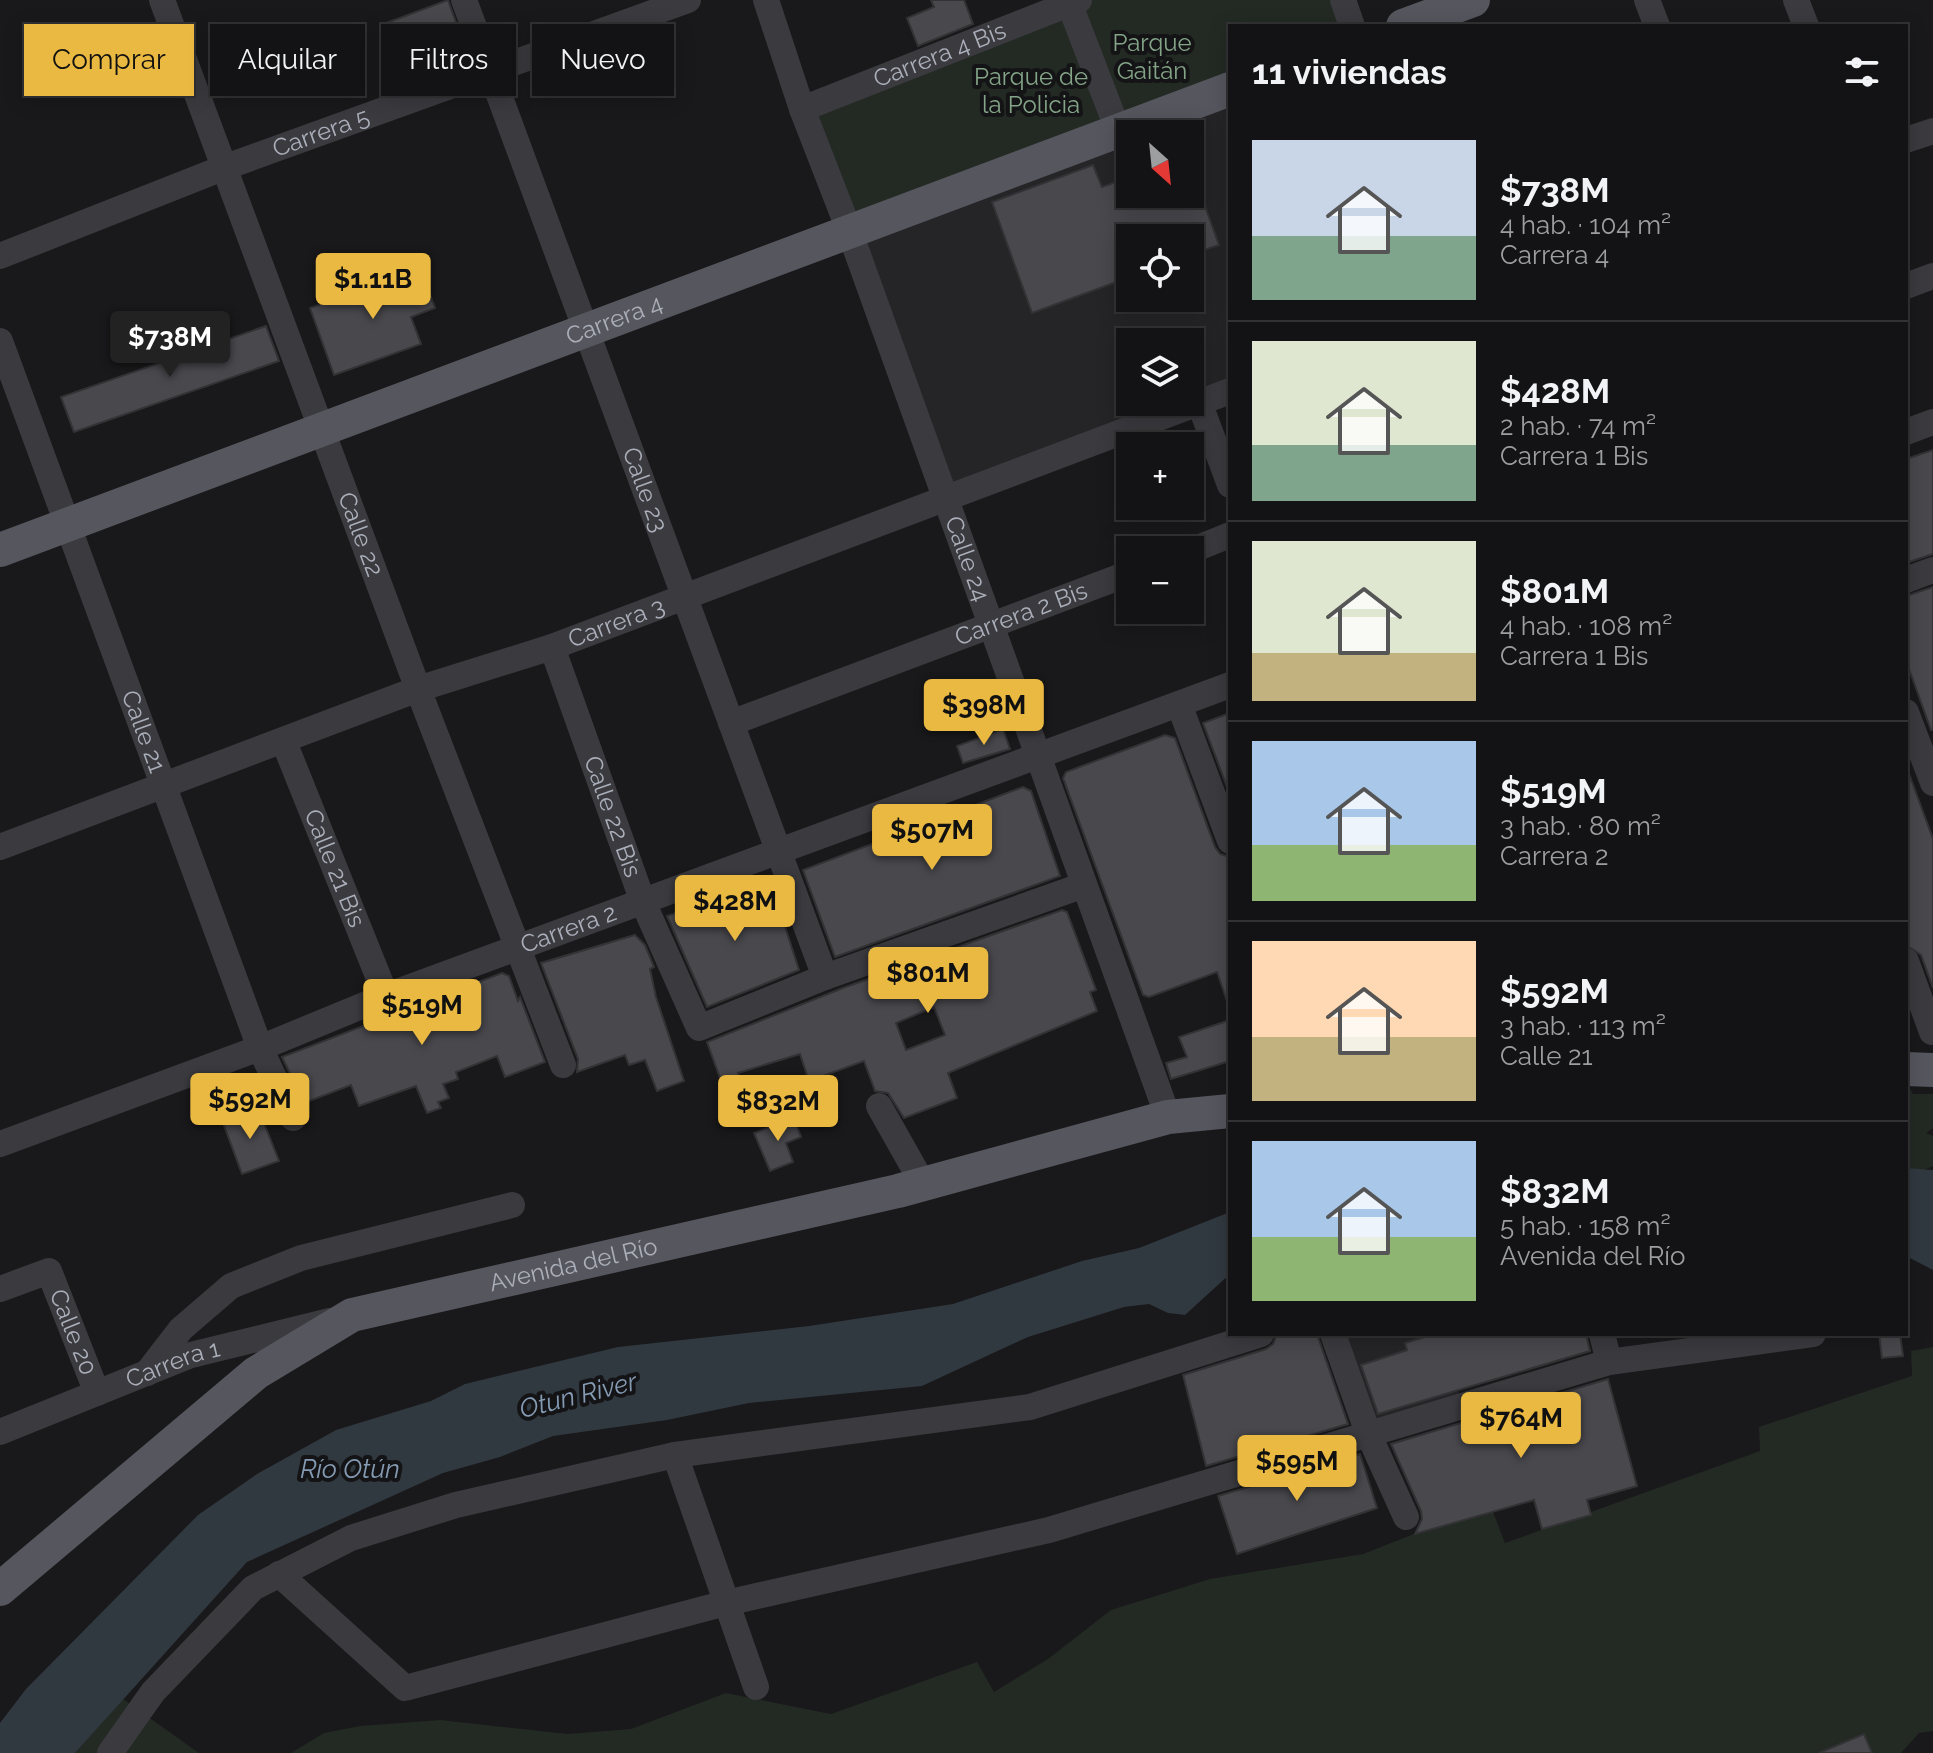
<!DOCTYPE html>
<html lang="es">
<head>
<meta charset="utf-8">
<style>
  :root { --surface:#131214; --page:#202022; --text:#f1f3f6; --muted:#9d9ea0; --line:#323234; --accent:#eab941 }
  body { margin:0; font-family:Raleway,sans-serif; background:var(--page); color:var(--text); height:100vh; display:flex; flex-direction:column; font-size:30px; white-space:nowrap }
  * { box-sizing:border-box; margin:0 }
  p { font-size:26px; color:var(--muted) }
  .icon { flex:none; width:44px; height:44px; fill:none; stroke:currentColor; stroke-width:2; stroke-linecap:round; stroke-linejoin:round }
  .map { position:relative; flex:1; overflow:hidden }
  .side { position:absolute; left:1228px; top:24px; width:680px; height:1312px; display:flex; flex-direction:column; background:var(--surface); border-radius:0px; box-shadow:0 4px 20px #0003,0 0 0 2px var(--line) }
  .side>* { flex:none }
  .top-card { position:absolute; left:24px; top:24px; width:760px; height:72px; display:flex; gap:16px }
  .needle { width:52px; rotate:153deg }
  .tools { position:absolute; left:1116px; top:120px; display:grid; gap:16px }
  .tools a { display:grid; place-items:center; width:88px; height:88px; border-radius:0px; background:var(--surface); box-shadow:0 4px 20px #0003,0 0 0 2px var(--line); font-size:40px }
  .price { position:absolute; translate:-50% -68px; padding:0 18px; border-radius:8px; background:var(--accent); color:#111; font-size:26px; line-height:52px; filter:drop-shadow(0 2px 4px #0008) }
  .price::after { content:''; position:absolute; left:50%; top:48px; width:24px; height:18px; margin-left:-12px; background:inherit; clip-path:polygon(0 0,100% 0,50% 100%) }
  .price.current { background:#222; color:#fff }
  ul { padding:0; list-style:none }
  li { display:flex; align-items:center; gap:24px; height:200px; padding:0 24px }
  li+li { border-top:2px solid var(--line) }
  li span { display:grid; place-items:center; flex:none; width:224px; height:160px; border-radius:0px; color:#555 }
  li>.icon { margin-inline-start:auto }
  span .icon { width:96px; height:96px; fill:#fffc; stroke-width:1 }
  li b { font-size:34px }
  h2 { display:flex; justify-content:space-between; align-items:center; height:96px; padding:0 24px; font-size:34px }
  .pill { padding:0 28px; border-radius:0px; background:var(--surface); box-shadow:0 4px 20px #0003,0 0 0 2px var(--line); font-size:28px; line-height:72px }
  .pill.current { background:var(--accent); color:#111 }
  .map>svg:first-child { display:block }
  .built { fill:#252427; fill-rule:evenodd }
  .green { fill:#232a24 }
  .water { fill:#313940 }
  .building { fill:#48484d; stroke:#333336; stroke-width:2; fill-rule:evenodd }
  .lines { fill:none; stroke-linecap:round; stroke-linejoin:round }
  .minor { stroke:#3a3a3f; stroke-width:26 }
  .major { stroke:#56575e; stroke-width:34 }
  .labels { text-anchor:middle; stroke-width:8; stroke-linejoin:round; paint-order:stroke }
  .park-label { font-size:24px; fill:#83a487; stroke:#141315 }
  .street-label { font-size:24px; fill:#abafba; stroke:#141315 }
  .water-label { font-size:26px; font-style:italic; fill:#849bb3; stroke:#141315 }
</style>
</head>
<body>
<div class="map">
<svg width="1933" height="1753" viewBox="0 0 1933 1753">
  <rect width="100%" height="100%" fill="#19181a"/>
  <g class="built">
    <path d="M 1230,89 L 1230,391 L 943,497 L 849,230 ZM 1130,134 L 1190,134 L 1190,194 L 1130,194 ZM 1130,238 L 1190,238 L 1190,298 L 1130,298 ZM 1130,342 L 1190,342 L 1190,402 L 1130,402 Z"/>
    <path d="M 1341,1334 L 1440,1334 L 1459,1395 L 1370,1424 Z"/>
  </g>
  <g class="green">
    <path d="M 1079,0 L 1343,0 L 1352,26 L 1230,26 L 1230,89 L 849,230 L 802,109 Z"/>
    <path d="M 1906,1082 L 1913,1094 L 1933,1094 L 1933,1128 L 1926,1133 L 1933,1136 L 1933,1166 L 1915,1174 L 1906,1173 Z"/>
    <path d="M 1933,1347 L 1933,1731 L 1919,1733 L 1901,1753 L 291,1753 L 324,1733 L 360,1726 L 440,1720 L 568,1734 L 631,1729 L 726,1693 L 831,1714 L 977,1662 L 994,1692 L 1048,1659 L 1111,1610 L 1210,1579 L 1363,1554 L 1490,1504 L 1505,1543 L 1760,1451 L 1759,1427 L 1912,1376 L 1911,1351 Z"/>
    <path d="M 123,1699 L 199,1753 L 75,1753 Z"/>
  </g>
  <g class="water">
    <path d="M 1906,1168 L 1933,1170 L 1933,1270 L 1906,1256 Z"/>
    <path d="M 1230,1212 L 1230,1274 L 1185,1315 L 1168,1313 L 1149,1304 L 1124,1307 L 1028,1337 L 922,1386 L 749,1403 L 667,1420 L 553,1436 L 500,1457 L 443,1473 L 247,1562 L 75,1753 L 0,1753 L 0,1723 L 26,1689 L 198,1515 L 257,1474 L 336,1430 L 431,1401 L 465,1384 L 618,1347 L 809,1326 L 953,1304 L 1082,1261 L 1139,1248 Z"/>
  </g>
  <g class="building">
    <path d="M 448,0 L 470,62 L 410,84 L 386,23 Z"/>
    <path d="M 931,0 L 964,0 L 973,24 L 918,46 L 907,18 L 934,7 Z"/>
    <path d="M 1093,165 L 1102,187 L 1130,177 L 1130,194 L 1190,194 L 1190,186 L 1197,184 L 1219,245 L 1190,255 L 1190,238 L 1130,238 L 1130,277 L 1032,313 L 992,202 Z"/>
    <path d="M 420,268 L 435,308 L 411,317 L 421,344 L 334,375 L 310,308 Z"/>
    <path d="M 266,326 L 279,361 L 74,432 L 61,397 Z"/>
    <path d="M 1933,450 L 1933,554 L 1906,563 L 1906,459 Z"/>
    <path d="M 1933,587 L 1933,730 L 1931,730 L 1909,669 L 1906,671 L 1906,596 Z"/>
    <path d="M 1230,713 L 1230,795 L 1203,723 Z"/>
    <path d="M 1003,729 L 1010,749 L 963,763 L 957,746 Z"/>
    <path d="M 1165,735 L 1175,738 L 1215,847 L 1220,854 L 1230,857 L 1230,1000 L 1227,1001 L 1217,972 L 1149,997 L 1143,995 L 1063,778 L 1066,772 Z"/>
    <path d="M 1908,771 L 1933,839 L 1933,988 L 1921,955 L 1906,945 Z"/>
    <path d="M 1023,787 L 1031,791 L 1060,876 L 835,957 L 803,870 Z"/>
    <path d="M 770,880 L 799,970 L 707,1007 L 667,916 Z"/>
    <path d="M 1062,910 L 1067,912 L 1096,990 L 1090,992 L 1097,1011 L 948,1073 L 957,1098 L 904,1118 L 888,1093 L 875,1091 L 864,1061 L 809,1081 L 800,1054 L 738,1073 L 742,1084 L 724,1089 L 707,1042 L 843,988 ZM 934,1007 L 945,1035 L 906,1050 L 896,1023 Z"/>
    <path d="M 635,935 L 645,945 L 654,967 L 650,969 L 656,997 L 684,1081 L 657,1091 L 645,1060 L 629,1065 L 625,1055 L 577,1072 L 578,1059 L 541,963 Z"/>
    <path d="M 502,973 L 509,976 L 518,1001 L 520,997 L 545,1062 L 505,1077 L 497,1056 L 456,1072 L 458,1079 L 443,1084 L 449,1098 L 438,1102 L 441,1108 L 427,1113 L 416,1086 L 359,1106 L 351,1085 L 304,1103 L 282,1057 Z"/>
    <path d="M 1230,1020 L 1230,1061 L 1171,1079 L 1166,1063 L 1187,1057 L 1179,1037 Z"/>
    <path d="M 258,1108 L 279,1161 L 242,1174 L 222,1120 Z"/>
    <path d="M 794,1118 L 801,1137 L 786,1143 L 793,1162 L 770,1171 L 754,1133 Z"/>
    <path d="M 1277,1334 L 1317,1334 L 1348,1424 L 1206,1466 L 1183,1375 L 1266,1349 L 1273,1344 Z"/>
    <path d="M 1435,1334 L 1586,1334 L 1590,1351 L 1378,1414 L 1361,1365 L 1407,1350 L 1405,1343 Z"/>
    <path d="M 1879,1334 L 1900,1334 L 1903,1356 L 1882,1358 Z"/>
    <path d="M 1608,1379 L 1637,1486 L 1587,1500 L 1591,1515 L 1542,1529 L 1534,1500 L 1415,1534 L 1422,1519 L 1421,1511 L 1391,1444 Z"/>
    <path d="M 1360,1454 L 1377,1508 L 1237,1554 L 1218,1496 Z"/>
    <path d="M 1864,1734 L 1872,1753 L 1819,1753 Z"/>
  </g>
  <g class="lines">
    <g class="minor">
      <path id="s1" d="M 162,0 L 418,689 L 563,1065"/>
      <path id="s2" d="M 464,0 L 825,977"/>
      <path id="s3" d="M 766,0 L 802,109 L 849,230 L 1168,1117"/>
      <path d="M 1068,0 L 1118,130"/>
      <path d="M 1343,0 L 1352,26"/>
      <path d="M 1647,0 L 1657,26"/>
      <path d="M 1796,0 L 1806,26"/>
      <path id="s4" d="M 802,109 L 1079,0"/>
      <path d="M 1906,140 L 1933,131"/>
      <path id="s5" d="M 0,256 L 223,168 L 688,0"/>
      <path d="M 1906,286 L 1933,276"/>
      <path id="s6" d="M 0,341 L 260,1048 L 293,1118"/>
      <path d="M 1199,402 L 1230,485"/>
      <path d="M 1906,432 L 1933,422"/>
      <path d="M 1190,551 L 1230,535"/>
      <path d="M 1906,580 L 1933,570"/>
      <path id="s7" d="M 552,647 L 643,902 L 699,1028 L 825,977 L 1084,885"/>
      <path d="M 1179,704 L 1230,841"/>
      <path d="M 1906,712 L 1933,783"/>
      <path id="s8" d="M 731,723 L 1130,573"/>
      <path id="s9" d="M 284,742 L 386,996"/>
      <path id="s10" d="M 0,847 L 418,689 L 552,647 L 1230,391"/>
      <path d="M 1906,961 L 1932,1032"/>
      <path d="M 879,1106 L 923,1184"/>
      <path id="s11" d="M 0,1144 L 260,1048 L 386,996 L 1230,685"/>
      <path id="s12" d="M 0,1289 L 49,1271 L 97,1393"/>
      <path d="M 1333,1334 L 1368,1433 L 1406,1517"/>
      <path d="M 1602,1334 L 1609,1362"/>
      <path d="M 147,1373 L 181,1329 L 231,1286 L 301,1258 L 512,1205"/>
      <path id="s13" d="M 0,1432 L 191,1355 L 330,1321"/>
      <path d="M 675,1455 L 756,1687"/>
      <path d="M 279,1574 L 405,1688 L 726,1603 L 1049,1530 L 1609,1362 L 1813,1334"/>
      <path d="M 110,1753 L 153,1692 L 253,1588 L 351,1538 L 456,1505 L 675,1455 L 1030,1407 L 1261,1334"/>
    </g>
    <g class="major">
      <path d="M 1403,26 L 1473,0"/>
      <path id="s14" d="M 0,550 L 1230,89"/>
      <path d="M 1906,1069 L 1933,1070"/>
      <path id="s15" d="M 0,1589 L 256,1373 L 352,1315 L 898,1191 L 1168,1117 L 1230,1111"/>
    </g>
  </g>
  <g class="labels">
    <g class="park-label">
      <text x="1152" y="51">Parque<tspan x="1152" dy="28">Gaitán</tspan></text>
      <text x="1031" y="85">Parque de<tspan x="1031" dy="28">la Policia</tspan></text>
    </g>
    <g class="street-label">
      <text dy="8" stroke="none"><textPath href="#s4" startOffset="148">Carrera 4 Bis</textPath></text>
      <text dy="8" stroke="none"><textPath href="#s5" startOffset="344">Carrera 5</textPath></text>
      <text dy="8" stroke="none"><textPath href="#s14" startOffset="656">Carrera 4</textPath></text>
      <text dy="8" stroke="none"><textPath href="#s2" startOffset="522">Calle 23</textPath></text>
      <text dy="8" stroke="none"><textPath href="#s1" startOffset="570">Calle 22</textPath></text>
      <text dy="8" stroke="none"><textPath href="#s3" startOffset="594">Calle 24</textPath></text>
      <text dy="8" stroke="none"><textPath href="#s8" startOffset="310">Carrera 2 Bis</textPath></text>
      <text dy="8" stroke="none"><textPath href="#s10" startOffset="656">Carrera 3</textPath></text>
      <text dy="8" stroke="none"><textPath href="#s6" startOffset="416">Calle 21</textPath></text>
      <text dy="8" stroke="none"><textPath href="#s7" startOffset="180">Calle 22 Bis</textPath></text>
      <text dy="8" stroke="none"><textPath href="#s9" startOffset="136">Calle 21 Bis</textPath></text>
      <text dy="8" stroke="none"><textPath href="#s11" startOffset="608">Carrera 2</textPath></text>
      <text dy="8" stroke="none"><textPath href="#s15" startOffset="674">Avenida del Río</textPath></text>
      <text dy="8" stroke="none"><textPath href="#s12" startOffset="118">Calle 20</textPath></text>
      <text dy="8" stroke="none"><textPath href="#s13" startOffset="186">Carrera 1</textPath></text>
    </g>
    <g class="water-label">
      <text transform="translate(578 1395) rotate(-14)" y="9">Otun River</text>
      <text x="350" y="1478">Río Otún</text>
    </g>
  </g>
</svg>
<div class="tools">
<a><svg class="needle" viewBox="-14 -14 28 28"><path d="M0-13l5 13h-10z" fill="#e53935"/><path d="M0 13l5-13h-10z" fill="#9d9ea0"/></svg></a>
<a><svg class="icon" aria-label="locate" viewBox="0 0 24 24"><circle cx="12" cy="12" r="6"/><path d="M12 2v4M12 18v4M2 12h4M18 12h4"/></svg></a>
<a><svg class="icon" aria-label="layers" viewBox="0 0 24 24"><path d="M12 4l9 5-9 5-9-5zM3 14l9 5 9-5"/></svg></a>
<a>+</a>
<a>−</a>
</div>
<b class="price" style="left:373px;top:321px">$1.11B</b>
<b class="price current" style="left:170px;top:379px">$738M</b>
<b class="price" style="left:984px;top:747px">$398M</b>
<b class="price" style="left:932px;top:872px">$507M</b>
<b class="price" style="left:735px;top:943px">$428M</b>
<b class="price" style="left:928px;top:1015px">$801M</b>
<b class="price" style="left:422px;top:1047px">$519M</b>
<b class="price" style="left:250px;top:1141px">$592M</b>
<b class="price" style="left:778px;top:1143px">$832M</b>
<b class="price" style="left:1521px;top:1460px">$764M</b>
<b class="price" style="left:1297px;top:1503px">$595M</b>
<div class="top-card">
<a class="pill current">Comprar</a>
<a class="pill">Alquilar</a>
<a class="pill">Filtros</a>
<a class="pill">Nuevo</a>
</div>
<section class="side">
<h2>11 viviendas<svg class="icon" aria-label="filters" viewBox="0 0 24 24"><path d="M4 7h16M4 17h16"/><circle cx="9" cy="7" r="2"/><circle cx="15" cy="17" r="2"/></svg></h2>
<ul>
<li><span style="background:linear-gradient(#c9d6e8 60%,#7fa58c 0)"><svg class="icon" aria-label="home" viewBox="0 0 24 24"><path d="M3 11l9-7 9 7M6 9v11h12V9"/></svg></span><div><b>$738M</b><p>4 hab. · 104 m²</p><p>Carrera 4</p></div></li>
<li><span style="background:linear-gradient(#dfe7d0 65%,#7fa58c 0)"><svg class="icon" aria-label="home" viewBox="0 0 24 24"><path d="M3 11l9-7 9 7M6 9v11h12V9"/></svg></span><div><b>$428M</b><p>2 hab. · 74 m²</p><p>Carrera 1 Bis</p></div></li>
<li><span style="background:linear-gradient(#dfe7d0 70%,#c2b280 0)"><svg class="icon" aria-label="home" viewBox="0 0 24 24"><path d="M3 11l9-7 9 7M6 9v11h12V9"/></svg></span><div><b>$801M</b><p>4 hab. · 108 m²</p><p>Carrera 1 Bis</p></div></li>
<li><span style="background:linear-gradient(#a9c7e8 65%,#8fb573 0)"><svg class="icon" aria-label="home" viewBox="0 0 24 24"><path d="M3 11l9-7 9 7M6 9v11h12V9"/></svg></span><div><b>$519M</b><p>3 hab. · 80 m²</p><p>Carrera 2</p></div></li>
<li><span style="background:linear-gradient(#ffd9b3 60%,#c2b280 0)"><svg class="icon" aria-label="home" viewBox="0 0 24 24"><path d="M3 11l9-7 9 7M6 9v11h12V9"/></svg></span><div><b>$592M</b><p>3 hab. · 113 m²</p><p>Calle 21</p></div></li>
<li><span style="background:linear-gradient(#a9c7e8 60%,#8fb573 0)"><svg class="icon" aria-label="home" viewBox="0 0 24 24"><path d="M3 11l9-7 9 7M6 9v11h12V9"/></svg></span><div><b>$832M</b><p>5 hab. · 158 m²</p><p>Avenida del Río</p></div></li>
</ul>
</section>
</div>
</body>
</html>
